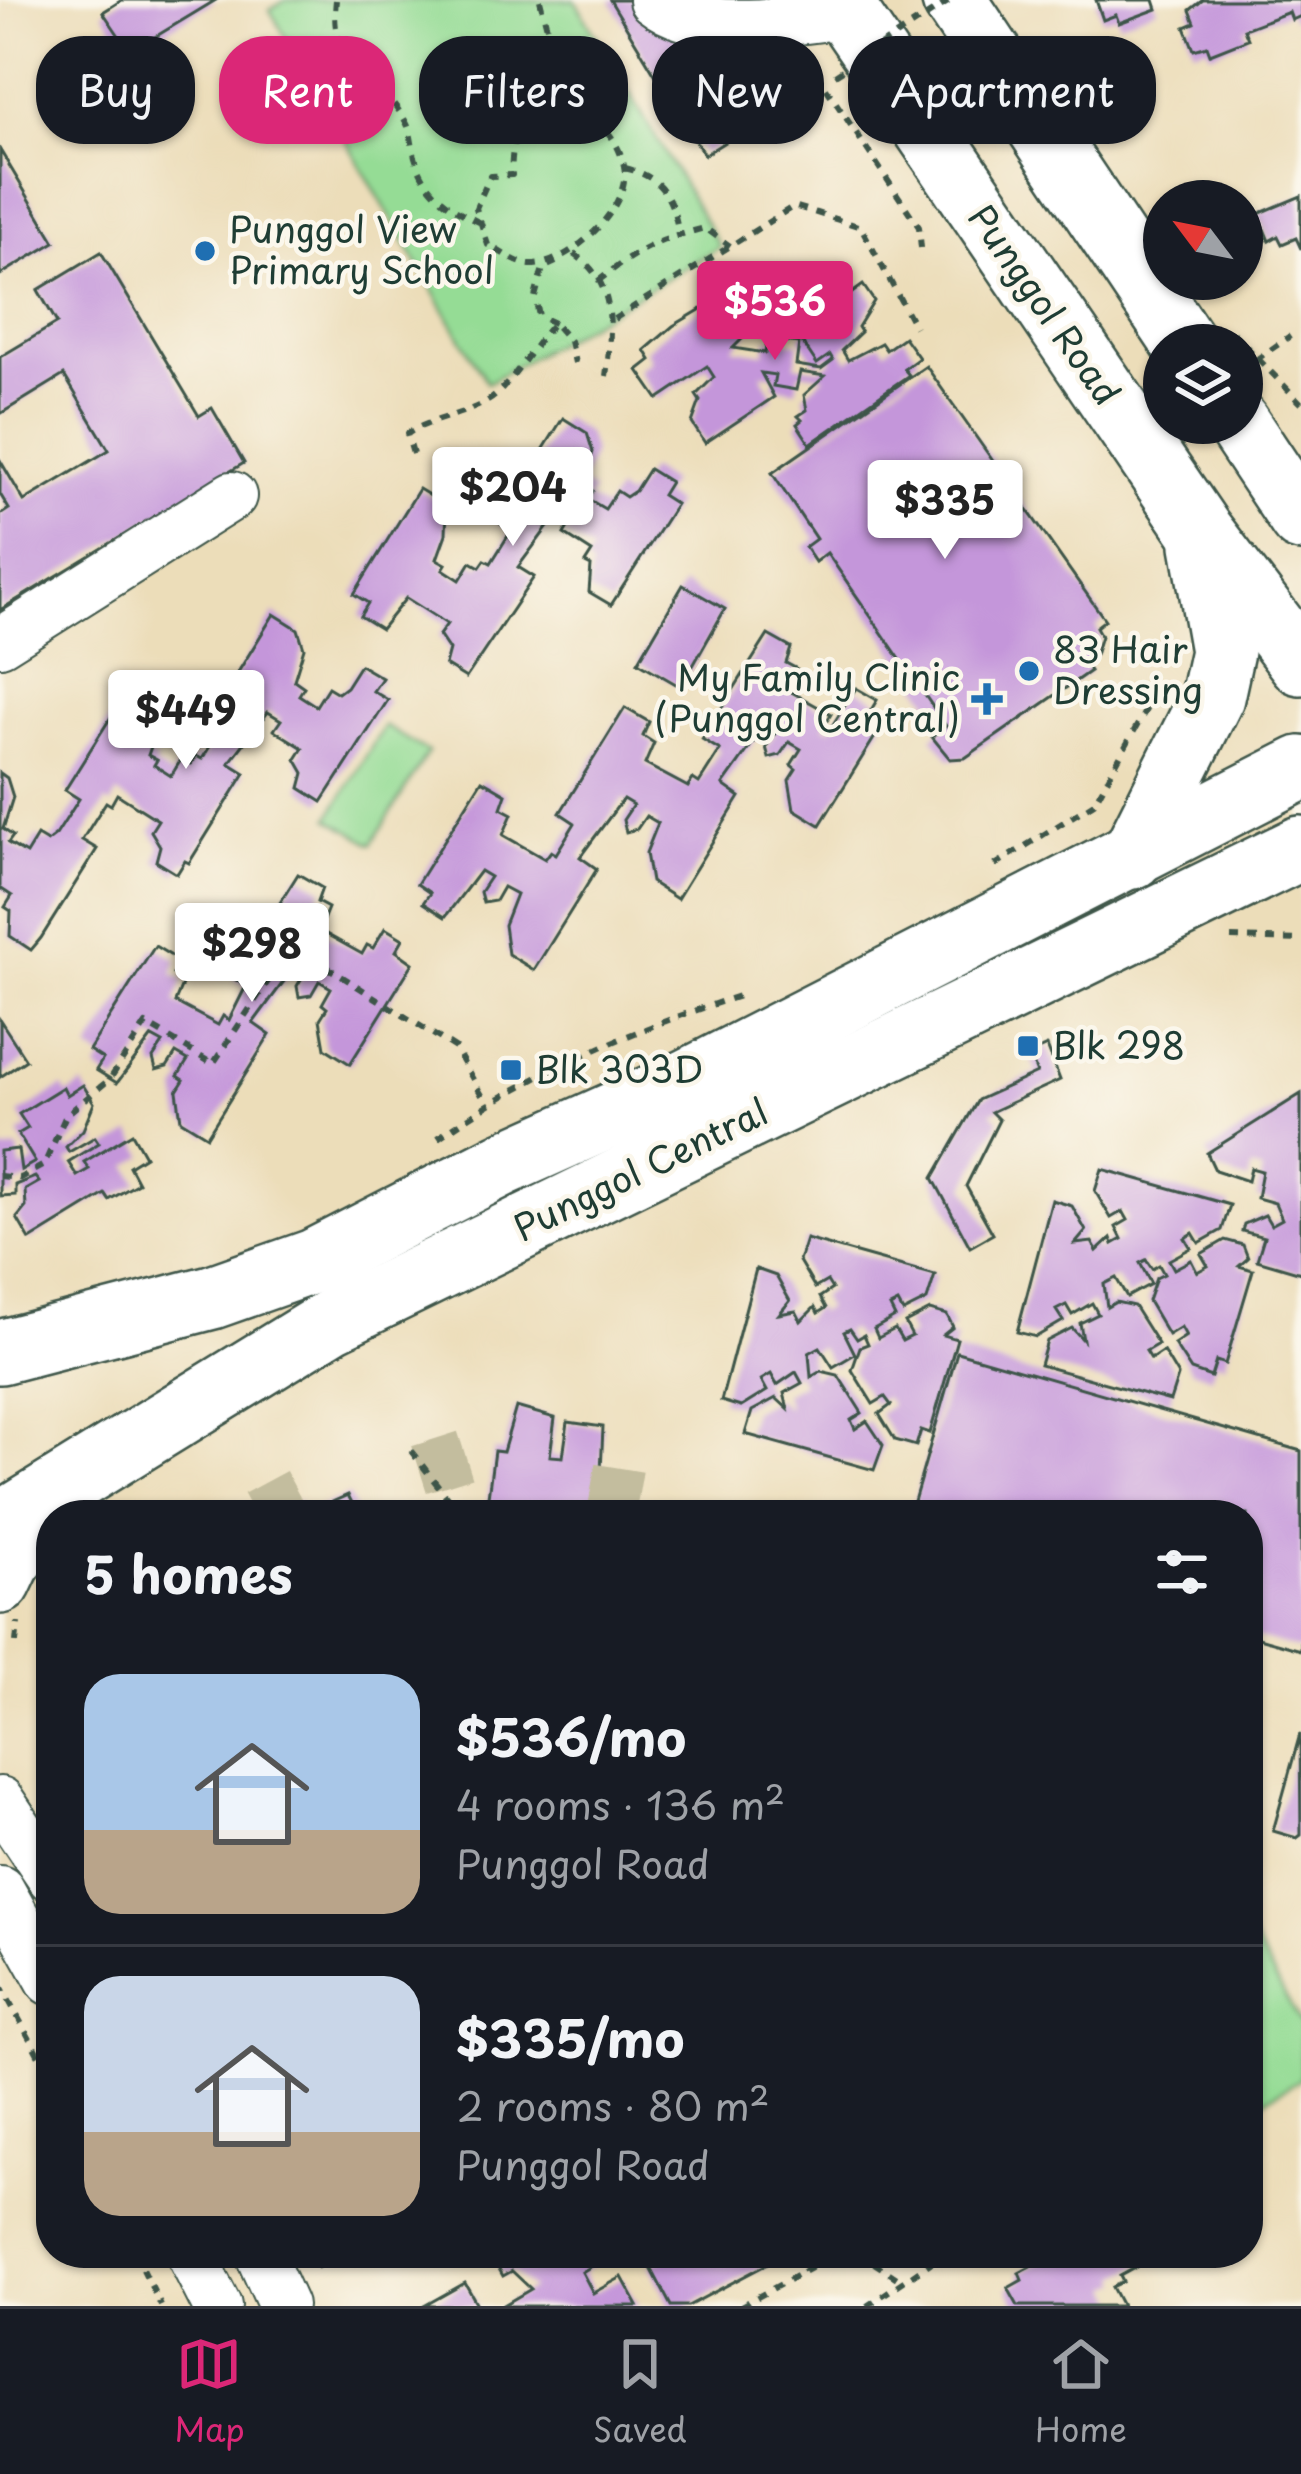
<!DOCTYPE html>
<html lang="en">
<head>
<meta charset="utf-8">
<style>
  :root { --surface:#171b24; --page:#242831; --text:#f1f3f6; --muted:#9ea1a6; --line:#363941; --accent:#db2777 }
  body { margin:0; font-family:"Playpen Sans",sans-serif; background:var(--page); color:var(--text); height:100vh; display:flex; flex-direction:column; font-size:45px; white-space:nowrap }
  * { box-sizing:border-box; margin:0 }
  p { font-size:39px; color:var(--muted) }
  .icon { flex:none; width:66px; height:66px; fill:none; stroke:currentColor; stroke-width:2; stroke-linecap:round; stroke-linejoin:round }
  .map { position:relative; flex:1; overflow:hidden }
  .panel { position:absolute; left:36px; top:1500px; width:1227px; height:768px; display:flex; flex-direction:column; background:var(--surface); border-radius:48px; box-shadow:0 3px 9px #0004 }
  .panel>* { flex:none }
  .guide { position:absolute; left:36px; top:36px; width:1230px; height:108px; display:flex; gap:24px }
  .needle { width:78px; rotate:302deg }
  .controls { position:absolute; left:1143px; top:180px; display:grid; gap:24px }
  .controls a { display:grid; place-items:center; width:120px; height:120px; border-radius:50%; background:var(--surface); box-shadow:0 3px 9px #0004; font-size:60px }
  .price { position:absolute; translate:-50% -102px; padding:0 27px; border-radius:12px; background:#fff; color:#222; font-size:39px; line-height:78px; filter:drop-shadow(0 3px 6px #0008) }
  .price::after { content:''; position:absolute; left:50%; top:72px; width:36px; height:27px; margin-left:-18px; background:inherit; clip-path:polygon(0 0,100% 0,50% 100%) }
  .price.on { background:var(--accent); color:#fff }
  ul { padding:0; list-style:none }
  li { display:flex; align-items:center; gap:36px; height:300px; padding:0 48px }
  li+li { border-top:3px solid var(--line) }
  li span { display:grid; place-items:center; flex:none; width:336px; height:240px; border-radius:36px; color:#555 }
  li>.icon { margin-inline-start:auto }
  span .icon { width:144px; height:144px; fill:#fffc; stroke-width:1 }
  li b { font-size:51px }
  h2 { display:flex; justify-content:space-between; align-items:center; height:144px; padding:0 48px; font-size:51px }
  .tag { padding:0 42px; border-radius:48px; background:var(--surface); box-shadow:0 3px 9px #0004; font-size:42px; line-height:108px }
  .tag.on { background:var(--accent); color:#fff }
  .menu { display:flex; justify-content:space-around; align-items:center; height:168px; border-top:3px solid var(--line); background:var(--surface); font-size:33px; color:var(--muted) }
  .menu a { display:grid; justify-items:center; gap:6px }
  .menu .on { color:var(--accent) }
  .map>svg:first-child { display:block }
  .green { fill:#95dc95; stroke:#5a8c64; stroke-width:3 }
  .building { fill:#c496da }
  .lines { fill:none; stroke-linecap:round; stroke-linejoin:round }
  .minor-tunnel { stroke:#c3bd9e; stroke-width:48; stroke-dasharray:48 24; stroke-linecap:butt }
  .minor-casing { stroke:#3e5548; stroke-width:52 }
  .major-casing { stroke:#3e5548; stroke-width:68 }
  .path { stroke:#3e5548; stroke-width:6; stroke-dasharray:9 9; stroke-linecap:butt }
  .minor { stroke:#fff; stroke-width:48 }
  .major { stroke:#fff; stroke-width:63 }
  .path-bridge { stroke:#3e5548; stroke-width:6; stroke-dasharray:9 9; stroke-linecap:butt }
  .poi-dot { fill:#1f6fb2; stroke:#fbf7ec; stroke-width:4.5 }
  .labels { text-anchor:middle; stroke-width:9; stroke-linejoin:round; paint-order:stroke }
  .poi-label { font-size:36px; fill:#1f3d34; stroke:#fbf7ec; text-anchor:start }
  .street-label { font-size:36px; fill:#1f3d34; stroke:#fbf7ec }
</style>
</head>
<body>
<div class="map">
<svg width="1301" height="2306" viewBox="0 0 1301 2306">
  <rect width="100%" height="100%" fill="#fbf7ec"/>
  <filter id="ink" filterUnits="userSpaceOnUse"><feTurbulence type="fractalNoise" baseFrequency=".00833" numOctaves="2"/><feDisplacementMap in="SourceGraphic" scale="24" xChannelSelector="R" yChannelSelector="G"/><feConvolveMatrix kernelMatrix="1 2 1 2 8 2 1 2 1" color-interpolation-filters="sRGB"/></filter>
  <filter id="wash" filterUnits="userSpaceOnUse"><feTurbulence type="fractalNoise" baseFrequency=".004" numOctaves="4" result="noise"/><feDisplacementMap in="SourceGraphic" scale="48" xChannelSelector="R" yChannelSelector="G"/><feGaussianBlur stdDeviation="2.7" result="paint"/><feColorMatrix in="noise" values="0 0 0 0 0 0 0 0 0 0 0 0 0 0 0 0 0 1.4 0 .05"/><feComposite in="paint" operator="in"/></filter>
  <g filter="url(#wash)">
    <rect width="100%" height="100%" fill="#ecddb9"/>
    <g class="green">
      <path d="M 286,0 L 575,0 L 720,247 L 487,383 L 270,10 Z"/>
      <path d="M 384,726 L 428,752 L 372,844 L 329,818 Z"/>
      <path d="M 1248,1930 L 1301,2025 L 1301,2079 L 1248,2109 Z"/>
    </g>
    <g id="blocks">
      <g class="building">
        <path d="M 122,0 L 216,0 L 130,52 L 103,12 Z"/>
        <path d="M 610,0 L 708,0 L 765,92 L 741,107 L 752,125 L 704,155 Z"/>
        <path d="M 1096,0 L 1154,0 L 1157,9 L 1119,23 L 1116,15 L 1103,20 Z"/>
        <path d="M 1203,0 L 1301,0 L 1301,16 L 1292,20 L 1289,12 L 1244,29 L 1248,39 L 1210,54 L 1207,46 L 1194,50 L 1185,27 L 1195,23 L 1190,10 Z"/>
        <path d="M 0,150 L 55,242 L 0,275 Z"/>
        <path d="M 1301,196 L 1301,249 L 1296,238 L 1282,244 L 1278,236 L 1269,241 L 1258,214 Z"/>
        <path d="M 101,252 L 199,416 L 212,408 L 244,463 L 0,610 L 0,515 L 9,509 L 0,494 L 0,460 L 24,501 L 109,450 L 64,375 L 0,414 L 0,357 L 57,323 L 38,290 Z"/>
        <path d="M 745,283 L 758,303 L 749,315 L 753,322 L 746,327 L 749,332 L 733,348 L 765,353 L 767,339 L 799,343 L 796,365 L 821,369 L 833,360 L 830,355 L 817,364 L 799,337 L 808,330 L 799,317 L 842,288 L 848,296 L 863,285 L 874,301 L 858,327 L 861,332 L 842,350 L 848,360 L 881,343 L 886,350 L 904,337 L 919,358 L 904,369 L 909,375 L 810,444 L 797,424 L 802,420 L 798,416 L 807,410 L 804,395 L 825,376 L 800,372 L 796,390 L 773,386 L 775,375 L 761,373 L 774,397 L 705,443 L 692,423 L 700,401 L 696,395 L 714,377 L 707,366 L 658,399 L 638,370 L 651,360 L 645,350 L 673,326 Z"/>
        <path d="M 926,366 L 1105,620 L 1096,627 L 1101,636 L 1095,655 L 1084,662 L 1090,671 L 965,758 L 950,759 L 932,737 L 946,726 L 827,553 L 815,562 L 805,547 L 816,539 L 772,473 Z"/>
        <path d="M 563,418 L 587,433 L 593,452 L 582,484 L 593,491 L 588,499 L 605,509 L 617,491 L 626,497 L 635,491 L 649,469 L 670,482 L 662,495 L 676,504 L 611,605 L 589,592 L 591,566 L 585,563 L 592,552 L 564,534 L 570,524 L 556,516 L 518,567 L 534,577 L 466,678 L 445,665 L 449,650 L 439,635 L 447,624 L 406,598 L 381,629 L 360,616 L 368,603 L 354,594 L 419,489 L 447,506 L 446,534 L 437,559 L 446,564 L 443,569 L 460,580 L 471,562 L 480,567 L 485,560 L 491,563 L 511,531 L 498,522 Z"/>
        <path d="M 683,585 L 725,609 L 681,687 L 638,662 Z"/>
        <path d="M 274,614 L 298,629 L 304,648 L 294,680 L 304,687 L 299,695 L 316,706 L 328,687 L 338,693 L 346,687 L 360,665 L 382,678 L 373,691 L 388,700 L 322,802 L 300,788 L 304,773 L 296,759 L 303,748 L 274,730 L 281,720 L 268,712 L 229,763 L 245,773 L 189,863 L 185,861 L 177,874 L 156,861 L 160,846 L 151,831 L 158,820 L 117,794 L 111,805 L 106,802 L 82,840 L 97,849 L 41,938 L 31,950 L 10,936 L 11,911 L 5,907 L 12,896 L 0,888 L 0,773 L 7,778 L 13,797 L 3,829 L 13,836 L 8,843 L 26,854 L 37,836 L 47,842 L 56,835 L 79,799 L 65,790 L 131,685 L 158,702 L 157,730 L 148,755 L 157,760 L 154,765 L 171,776 L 182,758 L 191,764 L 196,756 L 202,759 L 222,727 L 209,719 Z"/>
        <path d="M 768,635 L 791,648 L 786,663 L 797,669 L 788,690 L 831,714 L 824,726 L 830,729 L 856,688 L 877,700 L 868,715 L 883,724 L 820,825 L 794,809 L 789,780 L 796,769 L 791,765 L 801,749 L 789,742 L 780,755 L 769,758 L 766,747 L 776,732 L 765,726 L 723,785 L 740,797 L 677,899 L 651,882 L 646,853 L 658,823 L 646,816 L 637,829 L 626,832 L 623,820 L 633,805 L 623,799 L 580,857 L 597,869 L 534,970 L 508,954 L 504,925 L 516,894 L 503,887 L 495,901 L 483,903 L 480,892 L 490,877 L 480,871 L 445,917 L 423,903 L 430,893 L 417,884 L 482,780 L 506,794 L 501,808 L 512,814 L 503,835 L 545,859 L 551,851 L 556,854 L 575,823 L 560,813 L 625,708 L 649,722 L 643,736 L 654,743 L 645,764 L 688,787 L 693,779 L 699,783 L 720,750 L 702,739 Z"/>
        <path d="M 298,874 L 322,888 L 317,902 L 328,908 L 319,930 L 362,954 L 367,945 L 373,948 L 385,928 L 403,939 L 396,951 L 413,963 L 350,1064 L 325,1048 L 320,1019 L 327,1008 L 322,1004 L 331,988 L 319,981 L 311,995 L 299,997 L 297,986 L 306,971 L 296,965 L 253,1023 L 270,1035 L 207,1136 L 181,1120 L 177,1091 L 184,1080 L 178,1076 L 188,1060 L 176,1053 L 167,1067 L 156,1070 L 153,1058 L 163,1043 L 152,1037 L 117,1083 L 96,1070 L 103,1059 L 89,1050 L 155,946 L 178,960 L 173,974 L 184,980 L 175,1002 L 218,1025 L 223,1016 L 229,1020 L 246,986 L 233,978 Z"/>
        <path d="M 0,1020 L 26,1060 L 0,1077 Z"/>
        <path d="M 1047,1046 L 1060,1080 L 991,1112 L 999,1120 L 966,1186 L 993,1234 L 970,1247 L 933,1178 L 978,1100 L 1037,1073 L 1029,1054 Z"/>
        <path d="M 83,1085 L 94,1103 L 83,1130 L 66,1147 L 69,1152 L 95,1137 L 99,1143 L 68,1162 L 77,1176 L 89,1169 L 84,1162 L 132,1133 L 145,1156 L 129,1166 L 138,1183 L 109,1200 L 105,1194 L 30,1240 L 17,1218 L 26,1207 L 25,1190 L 39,1182 L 35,1177 L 15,1185 L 15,1195 L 0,1196 L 0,1151 L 18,1149 L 21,1170 L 35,1162 L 18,1134 L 28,1128 L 19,1114 L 63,1087 L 67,1095 Z"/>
        <path d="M 1301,1094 L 1301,1273 L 1257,1260 L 1264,1237 L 1242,1231 L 1244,1224 L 1265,1215 L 1271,1225 L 1282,1219 L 1275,1203 L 1257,1198 L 1262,1171 L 1251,1168 L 1248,1181 L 1215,1170 L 1207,1153 Z"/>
        <path d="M 1102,1169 L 1230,1205 L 1222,1230 L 1199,1243 L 1193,1233 L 1185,1238 L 1191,1248 L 1169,1260 L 1174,1269 L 1191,1260 L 1197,1272 L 1208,1266 L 1201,1254 L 1225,1240 L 1243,1245 L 1248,1258 L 1239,1266 L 1253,1270 L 1225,1364 L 1216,1361 L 1211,1377 L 1191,1370 L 1174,1344 L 1186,1336 L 1181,1327 L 1168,1335 L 1148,1301 L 1156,1278 L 1164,1274 L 1159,1265 L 1152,1269 L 1146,1260 L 1140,1263 L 1151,1284 L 1127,1297 L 1116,1278 L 1104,1284 L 1107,1307 L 1116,1302 L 1134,1306 L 1158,1344 L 1146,1351 L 1151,1359 L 1163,1351 L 1178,1376 L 1170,1401 L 1040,1365 L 1047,1341 L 1072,1328 L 1083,1340 L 1080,1323 L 1098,1314 L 1092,1303 L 1072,1315 L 1066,1305 L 1056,1310 L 1063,1321 L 1036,1337 L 1017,1332 L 1052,1200 L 1072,1206 L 1086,1231 L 1075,1244 L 1092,1242 L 1097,1251 L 1111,1238 L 1113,1244 L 1122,1239 L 1116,1227 L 1128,1220 L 1123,1211 L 1111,1218 L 1095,1191 Z"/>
        <path d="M 806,1239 L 935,1275 L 927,1300 L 903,1312 L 898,1303 L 890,1307 L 895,1317 L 874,1329 L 878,1338 L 895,1329 L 902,1341 L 912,1336 L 905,1323 L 930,1310 L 947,1315 L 953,1327 L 943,1335 L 957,1339 L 930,1433 L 921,1430 L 916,1446 L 895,1440 L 879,1414 L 891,1405 L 885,1397 L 873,1404 L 852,1370 L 860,1347 L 868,1344 L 864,1335 L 857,1339 L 850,1329 L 844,1332 L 855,1354 L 833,1367 L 820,1347 L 809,1353 L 811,1377 L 821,1371 L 838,1375 L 862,1413 L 851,1420 L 855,1429 L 867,1421 L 883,1445 L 874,1470 L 745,1434 L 752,1411 L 776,1398 L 788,1409 L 784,1393 L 802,1383 L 796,1372 L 777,1385 L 771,1374 L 761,1380 L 767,1391 L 741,1407 L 721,1401 L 756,1269 L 776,1276 L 790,1301 L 779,1314 L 796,1311 L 801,1321 L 815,1307 L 818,1313 L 826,1308 L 820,1297 L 832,1289 L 827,1281 L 815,1288 L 799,1261 Z"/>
        <path d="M 957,1352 L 1301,1451 L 1301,1650 L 1248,1635 L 1248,1515 L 910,1515 Z"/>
        <path d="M 516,1407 L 555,1418 L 550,1456 L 563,1457 L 568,1422 L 603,1427 L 601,1472 L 615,1473 L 609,1515 L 486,1512 L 494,1451 L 503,1452 Z"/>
        <path d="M 348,1495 L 358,1515 L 273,1515 L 299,1501 L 305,1514 Z"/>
        <path d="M 1300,1734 L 1301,1835 L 1297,1838 L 1273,1831 Z"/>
        <path d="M 502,2253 L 589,2253 L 595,2264 L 582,2272 L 593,2293 L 622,2277 L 638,2306 L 502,2306 L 531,2289 L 512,2271 L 503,2276 L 493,2258 Z"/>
        <path d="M 674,2253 L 774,2253 L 768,2256 L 771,2262 L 688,2306 L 671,2306 L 650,2266 Z"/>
        <path d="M 1057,2253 L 1136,2253 L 1142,2264 L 1120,2276 L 1123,2282 L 1112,2287 L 1122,2306 L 1018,2306 L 1008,2288 L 1022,2280 L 1019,2273 Z"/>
        <path d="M 465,2283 L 478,2306 L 424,2306 Z"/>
      </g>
    </g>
  </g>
  <g filter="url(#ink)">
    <use href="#blocks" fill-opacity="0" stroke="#3e5548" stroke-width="3"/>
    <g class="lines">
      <g class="minor-tunnel">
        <path d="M 435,1439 L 452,1492 L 452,1515"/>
        <path d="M 255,1515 L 307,1487"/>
        <path d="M 611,1515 L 623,1444"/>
      </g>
      <defs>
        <g id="minor">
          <path d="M 653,0 C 701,38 788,21 845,14"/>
          <path d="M 0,642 L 232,496"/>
          <path d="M 0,1801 L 51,1877"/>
          <path d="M 0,1890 L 51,1981"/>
          <path d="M 190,2253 L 217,2306"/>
          <path d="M 259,2253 L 283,2306"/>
        </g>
        <g id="major">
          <path d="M 838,0 L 1199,529 L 1301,663"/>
          <path d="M 954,0 L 1185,345"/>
          <path d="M 1237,423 L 1301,519"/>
          <path d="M 1132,857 L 1212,697 L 1222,651 L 1203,545"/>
          <path d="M 0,1352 L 212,1297 L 314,1261 L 503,1164 L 688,1081 L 1301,768"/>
          <path d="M 0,1525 L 331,1321 L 1301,848"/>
          <path d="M 0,1582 L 9,1563 L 57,1500"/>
        </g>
      </defs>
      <use href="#minor" class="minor-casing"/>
      <use href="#major" class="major-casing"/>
      <g class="path">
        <path d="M 336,0 C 328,75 378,69 407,124 C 412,134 412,149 416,160 C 425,192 453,210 481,223"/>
        <path d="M 540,0 L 552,47 L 544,94"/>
        <path d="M 806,58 L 919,227 L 921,248"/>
        <path d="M 569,93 C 591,113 618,135 624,166 C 632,207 569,266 530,265 C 517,264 500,251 488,245 L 476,208 L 490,176 L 512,175 C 509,142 523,120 544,94 Z"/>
        <path d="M 625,168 C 663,177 673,199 679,235"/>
        <path d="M 574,254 C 617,282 612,330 606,376"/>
        <path d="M 598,281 C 639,249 654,241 705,228 L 730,246"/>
        <path d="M 614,319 L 794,206 L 861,227 L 915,327"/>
        <path d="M 554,323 L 539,316 L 535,297 L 543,268 L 556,262"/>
        <path d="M 1233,333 L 1301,403"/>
        <path d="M 1256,360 L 1290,336"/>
        <path d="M 413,454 L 407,434 C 432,418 461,416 486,402 C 509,390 533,344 554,323 L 570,341 L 575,363"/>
        <path d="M 995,865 L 1094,803 L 1153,697"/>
        <path d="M 1231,938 L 1301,940"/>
        <path d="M 438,1138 C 529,1073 632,1030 739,996"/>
        <path d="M 0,1176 L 20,1178 L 44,1165 L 66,1115 L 110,1079 L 146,1024 L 213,1064 L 292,945 L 455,1048 L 487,1104"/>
        <path d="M 411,1451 L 461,1515"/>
        <path d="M 16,1643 L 18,1623"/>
        <path d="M 0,1984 L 51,2078"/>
        <path d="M 135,2253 L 161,2306"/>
        <path d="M 795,2253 L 805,2271"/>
        <path d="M 859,2253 L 903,2282"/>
        <path d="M 316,2267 L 340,2253"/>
        <path d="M 741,2306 L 838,2253"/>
        <path d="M 867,2306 L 945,2253"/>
      </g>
      <use href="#minor" class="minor"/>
      <use href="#major" class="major"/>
      <path class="path-bridge" d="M 835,75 L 951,0"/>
    </g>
  </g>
  <g class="poi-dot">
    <circle cx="205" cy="251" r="12"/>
    <circle cx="1029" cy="671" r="12"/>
    <path d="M981 681h12v12h12v12h-12v12h-12v-12h-12v-12h12z"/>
    <rect x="1016" y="1034" width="24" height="24" rx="6"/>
    <rect x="499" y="1058" width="24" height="24" rx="6"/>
  </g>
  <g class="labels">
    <g class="poi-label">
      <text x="229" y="243">Punggol View<tspan x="229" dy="41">Primary School</tspan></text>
      <text x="1053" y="663">83 Hair<tspan x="1053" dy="41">Dressing</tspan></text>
      <text x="960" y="691" text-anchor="end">My Family Clinic<tspan x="960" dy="41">(Punggol Central)</tspan></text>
      <text x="1052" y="1059">Blk 298</text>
      <text x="535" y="1083">Blk 303D</text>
    </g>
    <g class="street-label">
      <text transform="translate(1044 305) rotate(55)" y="13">Punggol Road</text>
      <text transform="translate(641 1170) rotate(-26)" y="13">Punggol Central</text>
    </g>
  </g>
</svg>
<div class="controls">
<a><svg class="needle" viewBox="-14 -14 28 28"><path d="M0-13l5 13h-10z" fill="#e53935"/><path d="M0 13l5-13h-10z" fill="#9ea1a6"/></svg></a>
<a><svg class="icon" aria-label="layers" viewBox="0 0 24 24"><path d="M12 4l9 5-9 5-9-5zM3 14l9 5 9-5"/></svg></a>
</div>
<b class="price on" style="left:775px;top:363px">$536</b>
<b class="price" style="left:513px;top:549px">$204</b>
<b class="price" style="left:945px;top:562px">$335</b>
<b class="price" style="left:186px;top:772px">$449</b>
<b class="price" style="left:252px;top:1005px">$298</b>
<div class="guide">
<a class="tag">Buy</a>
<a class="tag on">Rent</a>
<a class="tag">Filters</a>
<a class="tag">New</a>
<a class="tag">Apartment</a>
</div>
<section class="panel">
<h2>5 homes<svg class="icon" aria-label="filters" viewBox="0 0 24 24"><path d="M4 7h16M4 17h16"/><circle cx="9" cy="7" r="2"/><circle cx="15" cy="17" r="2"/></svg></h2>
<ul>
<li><span style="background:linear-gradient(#a9c7e8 65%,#b9a48a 0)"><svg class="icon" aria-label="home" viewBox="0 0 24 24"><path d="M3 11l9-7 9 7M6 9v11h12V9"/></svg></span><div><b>$536/mo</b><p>4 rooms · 136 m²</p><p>Punggol Road</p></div></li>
<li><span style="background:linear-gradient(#c9d6e8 65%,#b9a48a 0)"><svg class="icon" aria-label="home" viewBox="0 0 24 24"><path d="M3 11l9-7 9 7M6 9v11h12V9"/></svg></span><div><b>$335/mo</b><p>2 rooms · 80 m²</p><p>Punggol Road</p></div></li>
</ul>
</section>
</div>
<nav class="menu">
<a class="on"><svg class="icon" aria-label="map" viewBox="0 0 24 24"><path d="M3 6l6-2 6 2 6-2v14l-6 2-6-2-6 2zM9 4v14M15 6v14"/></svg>Map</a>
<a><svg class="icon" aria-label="saved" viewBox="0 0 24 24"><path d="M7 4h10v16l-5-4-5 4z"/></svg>Saved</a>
<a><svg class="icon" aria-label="home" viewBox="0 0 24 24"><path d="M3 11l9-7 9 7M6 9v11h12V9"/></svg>Home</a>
</nav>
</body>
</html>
